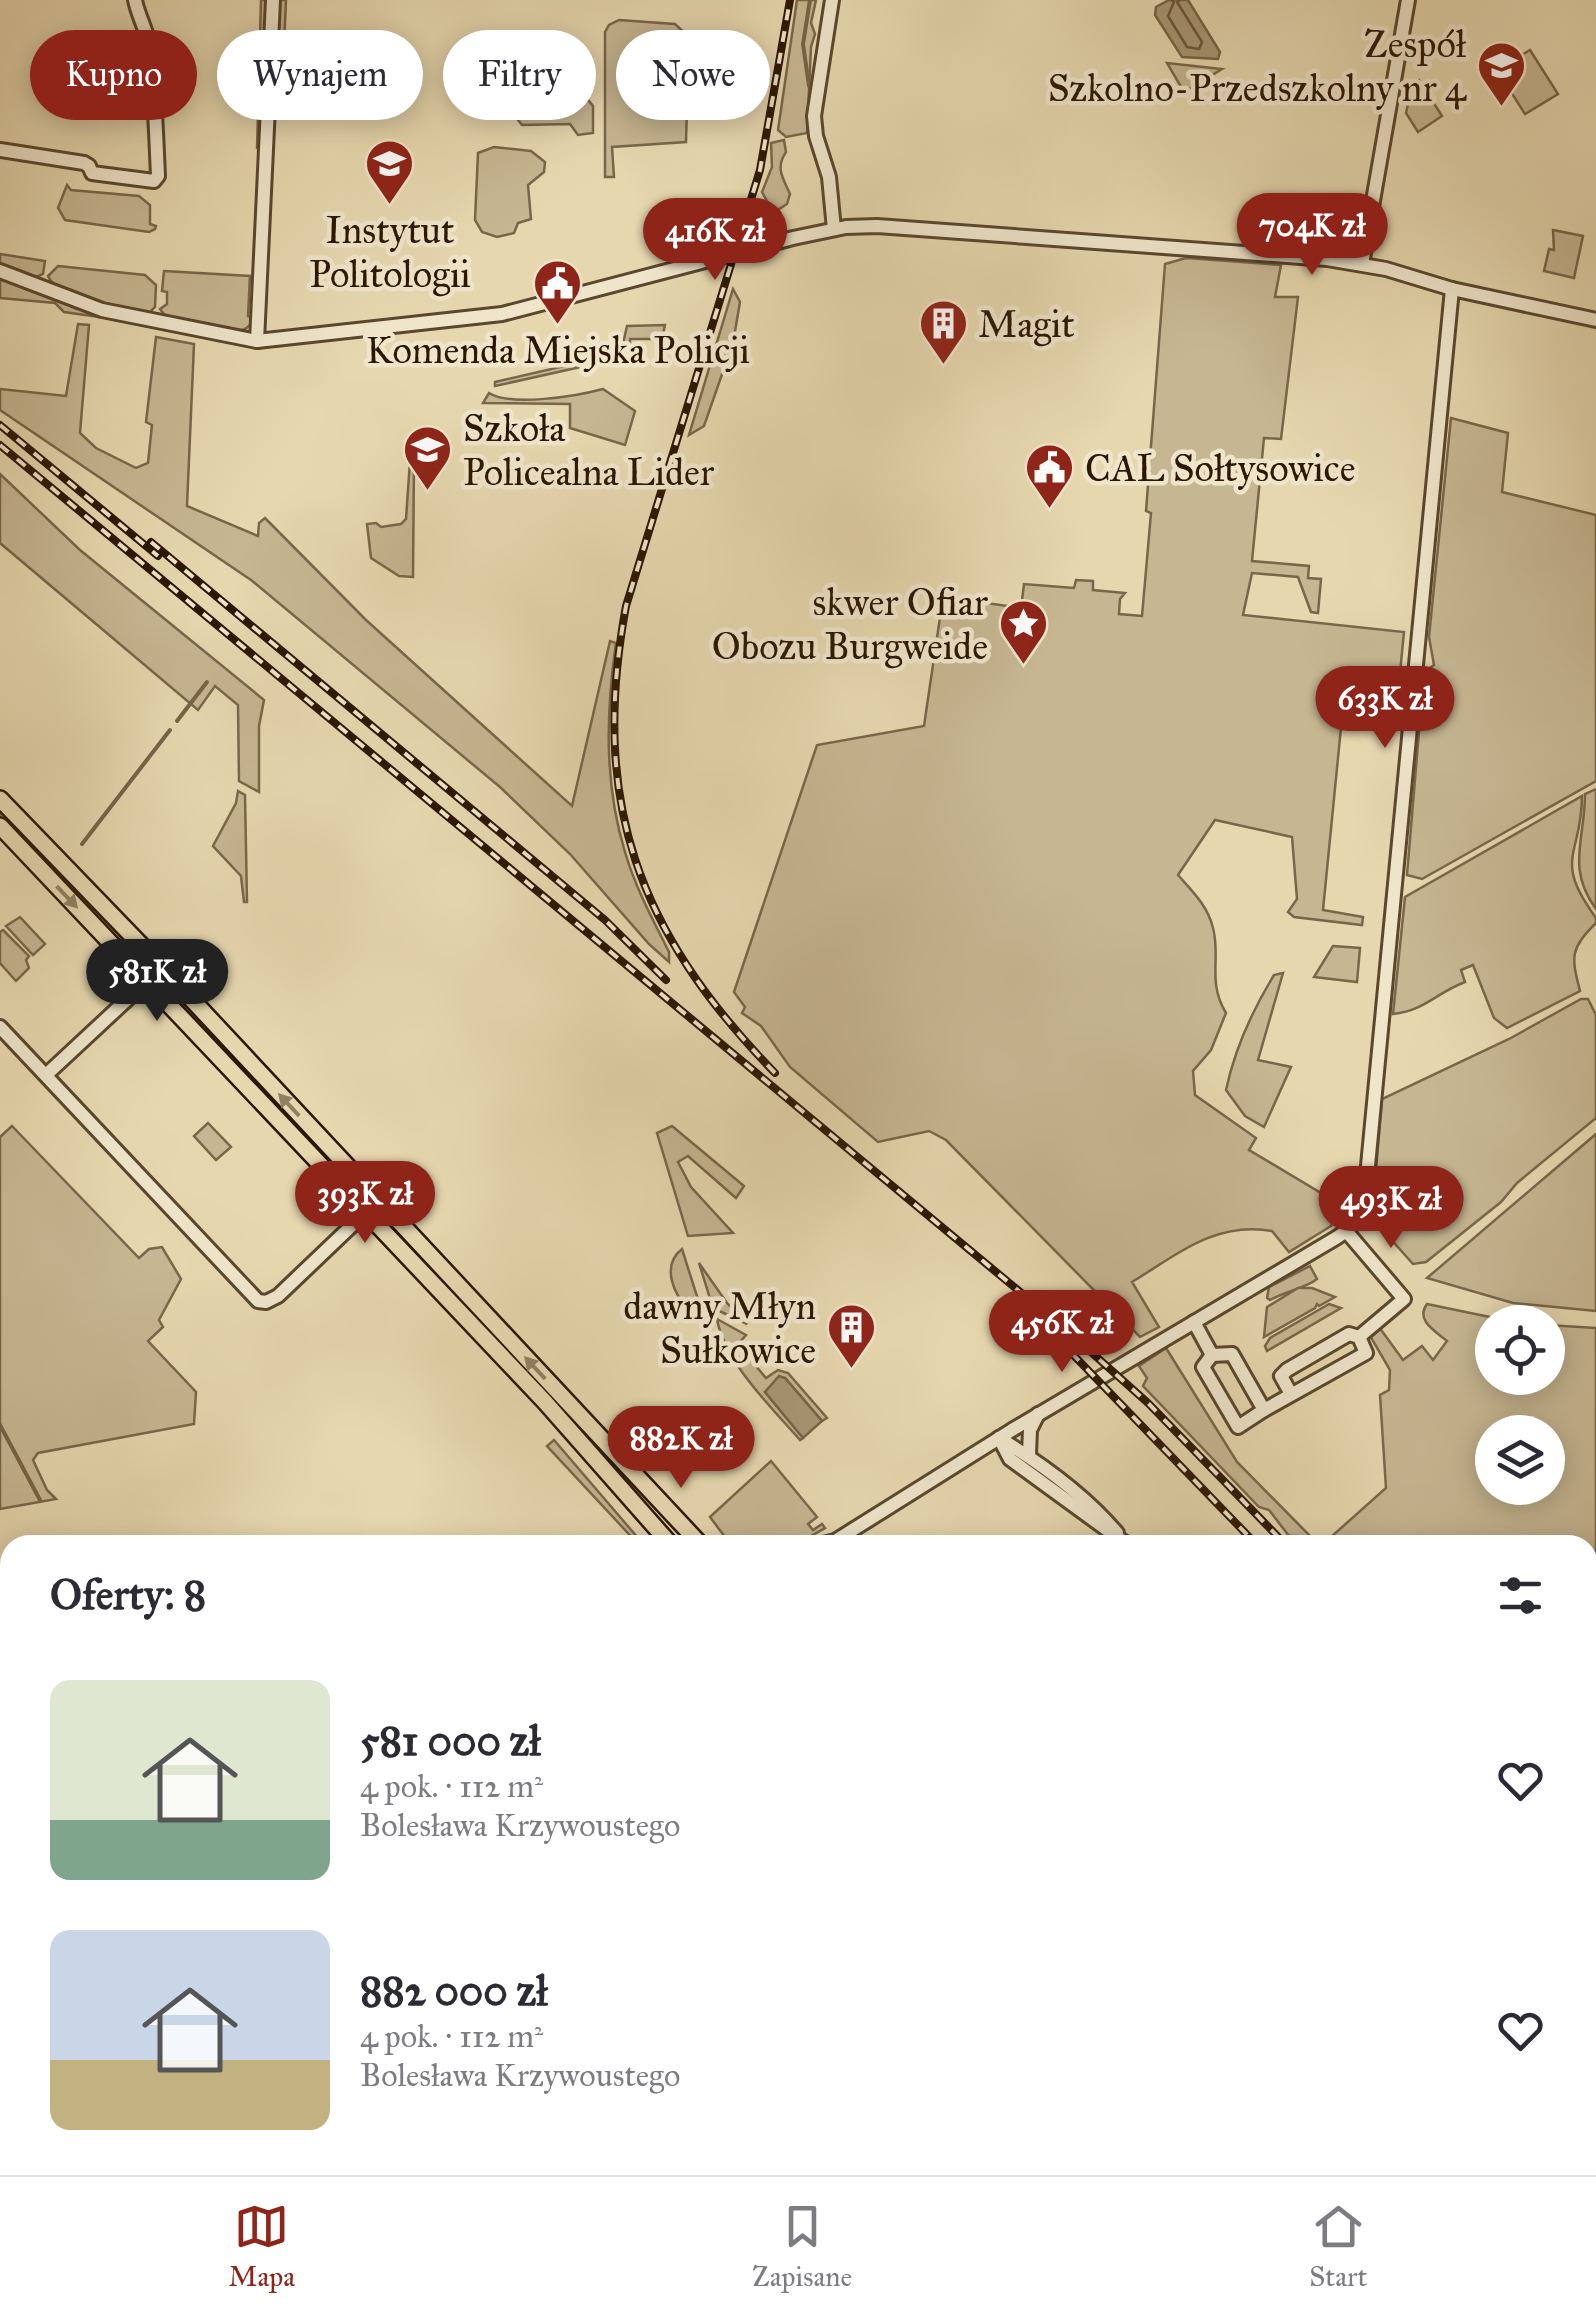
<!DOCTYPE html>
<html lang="pl">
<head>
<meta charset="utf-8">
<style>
  :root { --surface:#fff; --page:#f2f2f3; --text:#2b2b33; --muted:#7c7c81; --line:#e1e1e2; --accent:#8f2418 }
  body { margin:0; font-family:"IM FELL Great Primer",serif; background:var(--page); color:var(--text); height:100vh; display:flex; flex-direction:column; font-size:38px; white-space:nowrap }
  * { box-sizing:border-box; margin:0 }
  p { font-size:32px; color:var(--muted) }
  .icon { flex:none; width:55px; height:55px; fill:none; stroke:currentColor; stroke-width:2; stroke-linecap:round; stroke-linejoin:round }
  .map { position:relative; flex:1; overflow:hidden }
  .details { position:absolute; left:0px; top:1535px; width:1598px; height:640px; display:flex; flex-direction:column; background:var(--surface); border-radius:30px 30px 0 0; box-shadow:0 5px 25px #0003 }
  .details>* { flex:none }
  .banner { position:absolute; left:30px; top:30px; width:1000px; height:90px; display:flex; gap:20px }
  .tools { position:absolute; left:1475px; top:1305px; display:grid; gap:20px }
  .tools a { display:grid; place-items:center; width:90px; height:90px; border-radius:50%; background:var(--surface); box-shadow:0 5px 25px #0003; font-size:50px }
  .price { position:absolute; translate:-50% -85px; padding:0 22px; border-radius:35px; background:var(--accent); color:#fff; font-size:32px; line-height:65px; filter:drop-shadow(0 2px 5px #0008) }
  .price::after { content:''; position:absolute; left:50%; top:60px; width:30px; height:22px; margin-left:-15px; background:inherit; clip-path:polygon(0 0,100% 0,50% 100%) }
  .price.active { background:#222; color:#fff }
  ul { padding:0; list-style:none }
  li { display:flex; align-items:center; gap:30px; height:250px; padding:0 50px }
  li span { display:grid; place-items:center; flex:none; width:280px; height:200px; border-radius:20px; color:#555 }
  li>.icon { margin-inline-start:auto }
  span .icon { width:120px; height:120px; fill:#fffc; stroke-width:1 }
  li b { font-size:42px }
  h2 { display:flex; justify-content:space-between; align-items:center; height:120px; padding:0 50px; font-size:42px }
  .tag { padding:0 35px; border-radius:45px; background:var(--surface); box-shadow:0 5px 25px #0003; font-size:35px; line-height:90px }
  .tag.active { background:var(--accent); color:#fff }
  .tabs { display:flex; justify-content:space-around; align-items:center; height:140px; border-top:2px solid var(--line); background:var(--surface); font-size:28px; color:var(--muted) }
  .tabs a { display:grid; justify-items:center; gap:5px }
  .tabs .active { color:var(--accent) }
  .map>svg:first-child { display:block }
  .green { fill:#c6b692; stroke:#79664a; stroke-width:2.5; fill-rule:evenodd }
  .water { fill:#a79674; stroke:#766346; stroke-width:2.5 }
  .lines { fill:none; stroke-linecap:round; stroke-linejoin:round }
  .shore { stroke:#6a563b; stroke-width:2.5 }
  .stream { stroke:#766346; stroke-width:4 }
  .minor-casing { stroke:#5a472d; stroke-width:18 }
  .major-casing { stroke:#2c1702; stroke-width:20 }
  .minor { stroke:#efe5cb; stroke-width:12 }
  .major { stroke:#e6d7af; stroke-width:15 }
  .rail-casing { stroke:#2c1702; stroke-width:8 }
  .rail { stroke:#efe5cb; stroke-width:4; stroke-dasharray:11; stroke-linecap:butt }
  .oneway { fill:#928161 }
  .labels { text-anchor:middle; stroke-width:9; stroke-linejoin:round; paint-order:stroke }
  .poi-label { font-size:38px; fill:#2c1702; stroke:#efe5cb; text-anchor:end }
</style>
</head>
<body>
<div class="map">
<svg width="1596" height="2175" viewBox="0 0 1596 2175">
  <rect width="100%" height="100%" fill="#e6d7af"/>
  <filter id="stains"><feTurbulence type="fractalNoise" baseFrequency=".002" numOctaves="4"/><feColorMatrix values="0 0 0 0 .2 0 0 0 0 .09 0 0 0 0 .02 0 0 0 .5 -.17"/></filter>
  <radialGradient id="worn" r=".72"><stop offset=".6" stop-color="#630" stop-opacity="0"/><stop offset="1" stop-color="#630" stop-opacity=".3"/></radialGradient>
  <g class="green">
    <path d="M 261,0 L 268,0 L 262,139 L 257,149 Z"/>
    <path d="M 277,0 L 286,0 L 281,112 L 273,98 Z"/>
    <path d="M 797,0 L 816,0 L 811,23 L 815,34 L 811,47 L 807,133 L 786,137 L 778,130 Z"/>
    <path d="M 619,20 L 675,24 L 689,37 L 686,142 L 612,147 L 614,177 L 605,177 L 605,32 L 609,25 Z"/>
    <path d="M 1530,50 L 1558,94 L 1525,114 L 1497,70 Z"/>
    <path d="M 1167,63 L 1222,69 L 1184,92 Z"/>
    <path d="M 1419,80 L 1442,116 L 1418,132 L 1406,113 L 1412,85 Z"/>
    <path d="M 538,94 L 584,95 L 593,106 L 593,133 L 578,135 L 570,124 L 522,125 L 515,116 L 515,106 Z"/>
    <path d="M 784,140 L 786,152 C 775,168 783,178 790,194 L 787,204 L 773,213 L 767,230 L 758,231 L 754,226 L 761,209 L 768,203 L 762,192 L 772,167 L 771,143 Z"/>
    <path d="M 494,147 L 531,151 L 545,162 L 544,172 L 528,185 L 531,219 L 518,223 L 514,233 L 497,237 L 482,232 L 475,220 L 478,153 Z"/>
    <path d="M 67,185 L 71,190 L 139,196 L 150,205 L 150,224 L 156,226 L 155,229 L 149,232 L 65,220 L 58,208 Z"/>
    <path d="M 1553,230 L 1583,236 L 1574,278 L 1544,271 L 1549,249 L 1554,250 Z"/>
    <path d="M 0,254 L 45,261 L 43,274 L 34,278 L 0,266 Z"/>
    <path d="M 1186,258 L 1281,265 L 1275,297 L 1298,297 L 1281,439 L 1264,438 L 1252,561 L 1309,566 L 1308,578 L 1321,579 L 1318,613 L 1311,612 L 1298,577 L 1252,573 L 1243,615 L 1404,632 L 1399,683 L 1346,677 L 1323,910 L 1363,917 L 1362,925 L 1294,917 L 1288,912 L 1297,899 L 1292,837 L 1215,820 L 1178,875 C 1192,891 1208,906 1213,928 C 1221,958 1207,982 1226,1013 L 1211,1050 L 1193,1071 L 1195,1095 L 1256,1138 L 1249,1150 L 1341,1205 L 1331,1226 L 1289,1252 L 1272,1231 C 1216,1221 1178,1254 1132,1282 L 1159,1327 L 1140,1337 L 946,1140 L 929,1131 L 878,1142 L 790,1067 L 761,1026 L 742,1013 L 745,1007 L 734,992 L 817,745 L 924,726 L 943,597 L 1021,608 L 1024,584 L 1074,588 L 1076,580 L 1093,581 L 1093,590 L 1125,593 L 1120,599 L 1119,614 L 1142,616 L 1151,513 L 1146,511 L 1165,264 Z"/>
    <path d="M 58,266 L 145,275 L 156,285 L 155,307 L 148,314 C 124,309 58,299 48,276 Z"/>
    <path d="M 164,271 L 250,276 L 248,316 L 254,318 C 250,327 245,331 235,331 L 168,319 L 160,309 L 167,304 L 167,292 L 162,291 Z"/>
    <path d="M 0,278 L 104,316 L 106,318 L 64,312 L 55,303 L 0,298 Z"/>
    <path d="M 733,289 L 740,302 L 733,343 L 704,426 L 689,435 Z"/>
    <path d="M 78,324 L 89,325 L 80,433 L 96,448 L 136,468 L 148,463 L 152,425 L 146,422 L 156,337 L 194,344 L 187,506 L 258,536 L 259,523 L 265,518 L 366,620 L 572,806 L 610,641 L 616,643 C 606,713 604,784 625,852 C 635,887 653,920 669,952 L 669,962 L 649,944 L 570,854 L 500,787 L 251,580 L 0,410 L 0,389 L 66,396 Z"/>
    <path d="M 665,325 L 662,339 L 630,339 L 630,356 L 495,386 L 495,382 L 621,353 L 627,326 Z"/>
    <path d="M 603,389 L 635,411 L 625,445 L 570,428 L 570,404 L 483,403 L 489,393 C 511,407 577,396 603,389 Z"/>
    <path d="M 1451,418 L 1508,433 L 1502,492 L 1596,515 L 1596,781 L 1422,879 L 1407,875 L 1424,672 L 1434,665 L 1429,637 Z"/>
    <path d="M 410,461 L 414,462 L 413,577 L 399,576 L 371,558 L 367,524 L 376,523 L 381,527 L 401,524 L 406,519 Z"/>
    <path d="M 0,474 L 80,550 L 264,700 L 259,726 L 259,792 L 239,781 L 238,705 L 215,686 L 198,710 L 0,543 Z"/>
    <path d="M 1596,789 L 1596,909 C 1566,868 1585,840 1585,794 Z"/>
    <path d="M 238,791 L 245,795 L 247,902 L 244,902 L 241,876 L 213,846 L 236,803 Z"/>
    <path d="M 1582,796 C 1582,856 1552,858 1596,918 L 1596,923 C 1570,949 1571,956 1580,991 L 1507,1028 L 1494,1018 L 1473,965 L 1461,970 L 1465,982 C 1436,993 1426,1010 1393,1014 L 1405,897 Z"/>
    <path d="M 0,808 L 129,942 L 124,948 L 0,817 Z"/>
    <path d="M 20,917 L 45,944 L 33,955 L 6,926 Z"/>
    <path d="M 3,930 L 29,956 L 26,960 L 29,968 L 16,981 L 0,963 L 0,932 Z"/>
    <path d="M 1333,946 L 1360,948 L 1357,982 L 1314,977 Z"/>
    <path d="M 1283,973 L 1258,1060 L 1291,1067 L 1264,1127 L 1245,1116 L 1226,1090 C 1235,1048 1252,1011 1274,975 Z"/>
    <path d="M 161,986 L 267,1092 L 583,1429 L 558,1406 Z"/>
    <path d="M 1581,999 L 1588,999 L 1596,1015 L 1596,1118 L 1517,1183 L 1501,1202 L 1426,1262 L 1413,1264 L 1372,1218 L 1382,1099 L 1509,1039 Z"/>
    <path d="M 208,1123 L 231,1147 L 216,1160 L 194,1136 Z"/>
    <path d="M 12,1126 L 139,1258 L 149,1249 L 162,1247 L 181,1279 L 159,1320 L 163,1327 L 148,1341 L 196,1392 L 194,1424 L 38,1453 L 33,1460 L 47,1490 L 56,1499 L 0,1509 L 0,1137 Z"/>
    <path d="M 672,1126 L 744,1186 L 736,1198 L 688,1156 L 678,1162 L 691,1187 L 733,1233 L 688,1236 L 657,1133 Z"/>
    <path d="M 1596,1134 L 1596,1311 L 1513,1303 L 1427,1278 Z"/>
    <path d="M 682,1249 L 701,1309 L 690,1310 C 673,1295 661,1265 682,1249 Z"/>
    <path d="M 699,1263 L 727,1303 L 747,1324 L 713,1308 Z"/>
    <path d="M 1310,1266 L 1317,1279 C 1306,1288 1286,1291 1270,1300 L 1267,1298 L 1269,1287 Z"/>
    <path d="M 1298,1288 L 1312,1288 L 1335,1297 L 1319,1306 L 1317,1304 L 1315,1308 L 1264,1337 L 1267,1307 Z"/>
    <path d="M 1329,1304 L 1341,1308 L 1267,1351 L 1265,1346 L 1270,1338 Z"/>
    <path d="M 1427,1304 L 1514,1322 L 1492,1322 L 1492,1378 L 1548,1378 L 1548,1325 L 1596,1328 L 1596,1863 L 1588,1854 L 1588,1545 L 1322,1545 L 1386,1488 L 1380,1395 L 1389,1390 L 1390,1370 L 1369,1334 L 1379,1327 L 1403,1360 L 1422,1346 L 1433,1360 L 1447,1341 C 1435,1331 1415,1320 1427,1304 ZM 1492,1432 L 1548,1432 L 1548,1488 L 1492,1488 Z"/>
    <path d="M 717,1319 L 746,1335 L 733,1350 L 743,1363 L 750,1359 L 766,1378 L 778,1370 L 788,1373 L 827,1418 L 822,1421 L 785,1378 L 765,1392 L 803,1438 L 800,1440 C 771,1407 724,1361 717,1319 Z"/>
    <path d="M 1166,1348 L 1237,1462 L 1319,1545 L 1297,1545 L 1296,1536 L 1289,1536 L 1269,1510 L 1259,1507 L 1143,1386 L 1147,1378 L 1139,1366 Z"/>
    <path d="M 554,1440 L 644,1545 L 639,1545 L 547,1446 Z"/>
    <path d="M 771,1461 L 817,1517 L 808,1524 L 813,1530 L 822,1524 L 825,1528 L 795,1545 L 731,1545 L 710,1517 Z"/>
    <path d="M 634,2165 L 1183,2165 L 1192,2175 L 640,2175 Z"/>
  </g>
  <g class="water">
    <path d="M 1169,0 L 1188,0 L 1220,52 L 1218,59 L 1182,57 L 1155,15 L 1156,7 Z"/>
    <path d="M 779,1376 L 785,1378 L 822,1421 L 803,1438 L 765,1392 Z"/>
  </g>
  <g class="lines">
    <path class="shore" d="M 1171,0 L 1174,2 L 1168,16 L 1187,47 L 1199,49 L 1202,42 L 1177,2 L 1180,0"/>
    <g class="stream">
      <path d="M 809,86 L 803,44 L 810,0"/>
      <path d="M 177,721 L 207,682"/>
      <path d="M 82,844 L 170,730"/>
      <path d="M 0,1425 L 40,1500"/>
      <path d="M 1588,1926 L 1596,1937"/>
    </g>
    <defs>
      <g id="minor">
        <path d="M 832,0 L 814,116 L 816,136 L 829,177 L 834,229"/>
        <path d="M 0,150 L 84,163 L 89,166 L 92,173 L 154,181 L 158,176 C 156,133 155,89 149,46 C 147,30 138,16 135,0"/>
        <path d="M 1362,264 L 1408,0"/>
        <path d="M 0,271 L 102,310 L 257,341 L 502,314 L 793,238 L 846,227 L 877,226 L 1327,259 L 1386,269 L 1452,289 L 1596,320"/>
        <path d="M 257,341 L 273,0"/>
        <path d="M 0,1027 L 258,1301 L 266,1302 L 278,1296 L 365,1213"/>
        <path d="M 46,1075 L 161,968"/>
        <path d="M 1347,1232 L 1404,1299 L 1359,1337"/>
        <path d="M 1194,1322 L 1212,1355 L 1232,1354 L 1264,1410 L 1366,1353 L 1359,1337 L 1349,1334 L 1287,1370 L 1281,1376 L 1291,1394"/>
        <path d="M 1212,1355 L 1203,1367 L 1238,1427 L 1264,1410"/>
        <path d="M 999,1438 L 1010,1459 L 1128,1545"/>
        <path d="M 999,1438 C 1042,1464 1084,1494 1117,1533"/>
        <path d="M 1029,1454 L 1030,1430 L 1038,1414"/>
        <path d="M 819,1545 L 835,1541 L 1012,1430 L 1336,1238 C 1354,1227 1360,1217 1365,1197 L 1452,289"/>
        <path d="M 0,1894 L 10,1892"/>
        <path d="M 1588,1965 L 1596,1977"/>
        <path d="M 0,2033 L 10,2054"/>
        <path d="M 203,2165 L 208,2175"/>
        <path d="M 342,2165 L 347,2175"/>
        <path d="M 626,2165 L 632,2175"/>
        <path d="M 65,2175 L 86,2165"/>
        <path d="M 533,2175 L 547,2165"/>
      </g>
      <g id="major">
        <path d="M 0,799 L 140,944 L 701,1545"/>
        <path d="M 0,826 L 545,1402 L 671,1545"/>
        <path d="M 0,1717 L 10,1715"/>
        <path d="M 0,1734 L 10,1732"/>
        <path d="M 1245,2165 L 1255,2175"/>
        <path d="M 1282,2165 L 1291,2175"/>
      </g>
    </defs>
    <use href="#minor" class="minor-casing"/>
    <use href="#major" class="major-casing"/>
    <use href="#minor" class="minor"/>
    <use href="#major" class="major"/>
    <defs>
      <g id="rail">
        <path d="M 0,425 L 158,556"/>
        <path d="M 0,445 L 1072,1335 L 1148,1403 L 1286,1545"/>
        <path d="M 151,542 L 605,920 L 666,980"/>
        <path d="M 775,1073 C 637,931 590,802 626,606 L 760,170 L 790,0"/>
        <path d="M 1056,1337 L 1257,1545"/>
        <path d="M 1588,1869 L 1596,1878"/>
        <path d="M 1588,1900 L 1596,1912"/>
      </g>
    </defs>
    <use href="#rail" class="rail-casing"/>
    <use href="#rail" class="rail"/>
  </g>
  <defs><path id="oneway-solid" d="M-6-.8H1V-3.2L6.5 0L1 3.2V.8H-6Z" transform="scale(2.5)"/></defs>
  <g class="oneway">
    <use href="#oneway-solid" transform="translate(67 897) rotate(46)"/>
    <use href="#oneway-solid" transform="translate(289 1105) rotate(-133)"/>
    <use href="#oneway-solid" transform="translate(535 1368) rotate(-133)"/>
  </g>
  <defs>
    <symbol id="school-pin" viewBox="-11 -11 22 30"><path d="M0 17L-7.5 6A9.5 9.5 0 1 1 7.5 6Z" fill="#8f2418" stroke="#efe5cb"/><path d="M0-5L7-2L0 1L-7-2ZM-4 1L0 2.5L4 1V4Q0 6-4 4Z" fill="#fff"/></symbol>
    <symbol id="university-pin" viewBox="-11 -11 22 30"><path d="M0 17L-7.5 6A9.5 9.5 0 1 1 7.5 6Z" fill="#8f2418" stroke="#efe5cb"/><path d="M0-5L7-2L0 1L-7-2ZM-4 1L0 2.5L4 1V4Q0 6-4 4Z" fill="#fff"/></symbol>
    <symbol id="civic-pin" viewBox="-11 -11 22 30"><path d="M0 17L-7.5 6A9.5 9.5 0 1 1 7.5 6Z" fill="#8f2418" stroke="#efe5cb"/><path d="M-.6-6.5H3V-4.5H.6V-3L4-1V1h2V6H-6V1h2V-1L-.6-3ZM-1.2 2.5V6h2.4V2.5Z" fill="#fff"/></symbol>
    <symbol id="building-pin" viewBox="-11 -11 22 30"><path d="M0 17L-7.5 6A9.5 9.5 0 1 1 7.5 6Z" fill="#8f2418" stroke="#efe5cb"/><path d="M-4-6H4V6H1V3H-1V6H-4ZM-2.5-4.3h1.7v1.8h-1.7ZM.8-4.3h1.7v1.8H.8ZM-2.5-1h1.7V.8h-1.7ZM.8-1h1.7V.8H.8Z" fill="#fff"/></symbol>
    <symbol id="sight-pin" viewBox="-11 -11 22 30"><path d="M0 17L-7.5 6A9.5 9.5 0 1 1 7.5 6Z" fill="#8f2418" stroke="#efe5cb"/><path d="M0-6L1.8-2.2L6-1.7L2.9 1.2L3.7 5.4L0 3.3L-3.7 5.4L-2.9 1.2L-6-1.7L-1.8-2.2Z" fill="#fff"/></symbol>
  </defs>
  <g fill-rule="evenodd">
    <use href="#school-pin" x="1474" y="38" width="55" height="75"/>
    <use href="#university-pin" x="362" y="136" width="55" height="75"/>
    <use href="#civic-pin" x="530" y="256" width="55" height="75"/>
    <use href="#building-pin" x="916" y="296" width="55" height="75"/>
    <use href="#university-pin" x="400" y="422" width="55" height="75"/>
    <use href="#civic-pin" x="1022" y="440" width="55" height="75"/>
    <use href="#sight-pin" x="996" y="596" width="55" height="75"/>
    <use href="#building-pin" x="824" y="1300" width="55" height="75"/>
  </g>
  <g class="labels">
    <g class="poi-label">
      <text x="1466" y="57">Zespół<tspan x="1466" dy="44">Szkolno-Przedszkolny nr 4</tspan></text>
      <text x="390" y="243" text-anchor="middle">Instytut<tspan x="390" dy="44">Politologii</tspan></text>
      <text x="978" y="337" text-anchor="start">Magit</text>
      <text x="558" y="363" text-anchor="middle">Komenda Miejska Policji</text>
      <text x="463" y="441" text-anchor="start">Szkoła<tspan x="463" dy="44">Policealna Lider</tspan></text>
      <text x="1085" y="481" text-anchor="start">CAL Sołtysowice</text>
      <text x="988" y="615">skwer Ofiar<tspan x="988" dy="44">Obozu Burgweide</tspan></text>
      <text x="816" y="1319">dawny Młyn<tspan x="816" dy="44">Sułkowice</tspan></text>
    </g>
  </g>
  <rect width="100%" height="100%" filter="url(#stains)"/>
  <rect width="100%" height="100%" fill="url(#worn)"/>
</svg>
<div class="tools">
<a><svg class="icon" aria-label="locate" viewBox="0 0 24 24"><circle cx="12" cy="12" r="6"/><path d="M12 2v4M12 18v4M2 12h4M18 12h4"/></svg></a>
<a><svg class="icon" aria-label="layers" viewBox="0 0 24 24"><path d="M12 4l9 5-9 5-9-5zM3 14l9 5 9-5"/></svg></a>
</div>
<b class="price" style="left:1312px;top:278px">704K zł</b>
<b class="price" style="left:715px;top:283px">416K zł</b>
<b class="price" style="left:1385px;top:751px">633K zł</b>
<b class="price active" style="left:157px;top:1024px">581K zł</b>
<b class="price" style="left:365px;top:1246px">393K zł</b>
<b class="price" style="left:1391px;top:1251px">493K zł</b>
<b class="price" style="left:1062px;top:1375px">456K zł</b>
<b class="price" style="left:681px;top:1491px">882K zł</b>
<div class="banner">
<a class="tag active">Kupno</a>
<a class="tag">Wynajem</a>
<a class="tag">Filtry</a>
<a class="tag">Nowe</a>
</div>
<section class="details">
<h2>Oferty: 8<svg class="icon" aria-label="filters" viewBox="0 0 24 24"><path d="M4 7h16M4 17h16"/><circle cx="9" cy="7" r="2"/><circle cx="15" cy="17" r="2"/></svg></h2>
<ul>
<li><span style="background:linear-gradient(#dfe7d0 70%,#7fa58c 0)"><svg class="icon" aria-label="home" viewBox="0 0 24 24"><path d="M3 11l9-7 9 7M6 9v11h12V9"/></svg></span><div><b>581 000 zł</b><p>4 pok. · 112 m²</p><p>Bolesława Krzywoustego</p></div><svg class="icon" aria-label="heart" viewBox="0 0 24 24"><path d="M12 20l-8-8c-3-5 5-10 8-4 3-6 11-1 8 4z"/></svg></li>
<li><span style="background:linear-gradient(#c9d6e8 65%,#c2b280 0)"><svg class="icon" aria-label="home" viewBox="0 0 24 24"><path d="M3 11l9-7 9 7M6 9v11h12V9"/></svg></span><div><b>882 000 zł</b><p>4 pok. · 112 m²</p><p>Bolesława Krzywoustego</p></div><svg class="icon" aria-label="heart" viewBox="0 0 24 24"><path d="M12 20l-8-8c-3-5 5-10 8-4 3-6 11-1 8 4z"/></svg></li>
</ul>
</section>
</div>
<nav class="tabs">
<a class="active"><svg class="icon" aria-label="map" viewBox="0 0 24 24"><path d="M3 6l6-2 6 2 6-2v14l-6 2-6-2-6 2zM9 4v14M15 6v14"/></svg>Mapa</a>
<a><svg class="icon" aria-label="saved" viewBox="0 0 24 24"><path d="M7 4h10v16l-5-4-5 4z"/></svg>Zapisane</a>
<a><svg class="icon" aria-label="home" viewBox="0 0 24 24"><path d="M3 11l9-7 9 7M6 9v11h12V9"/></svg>Start</a>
</nav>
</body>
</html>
